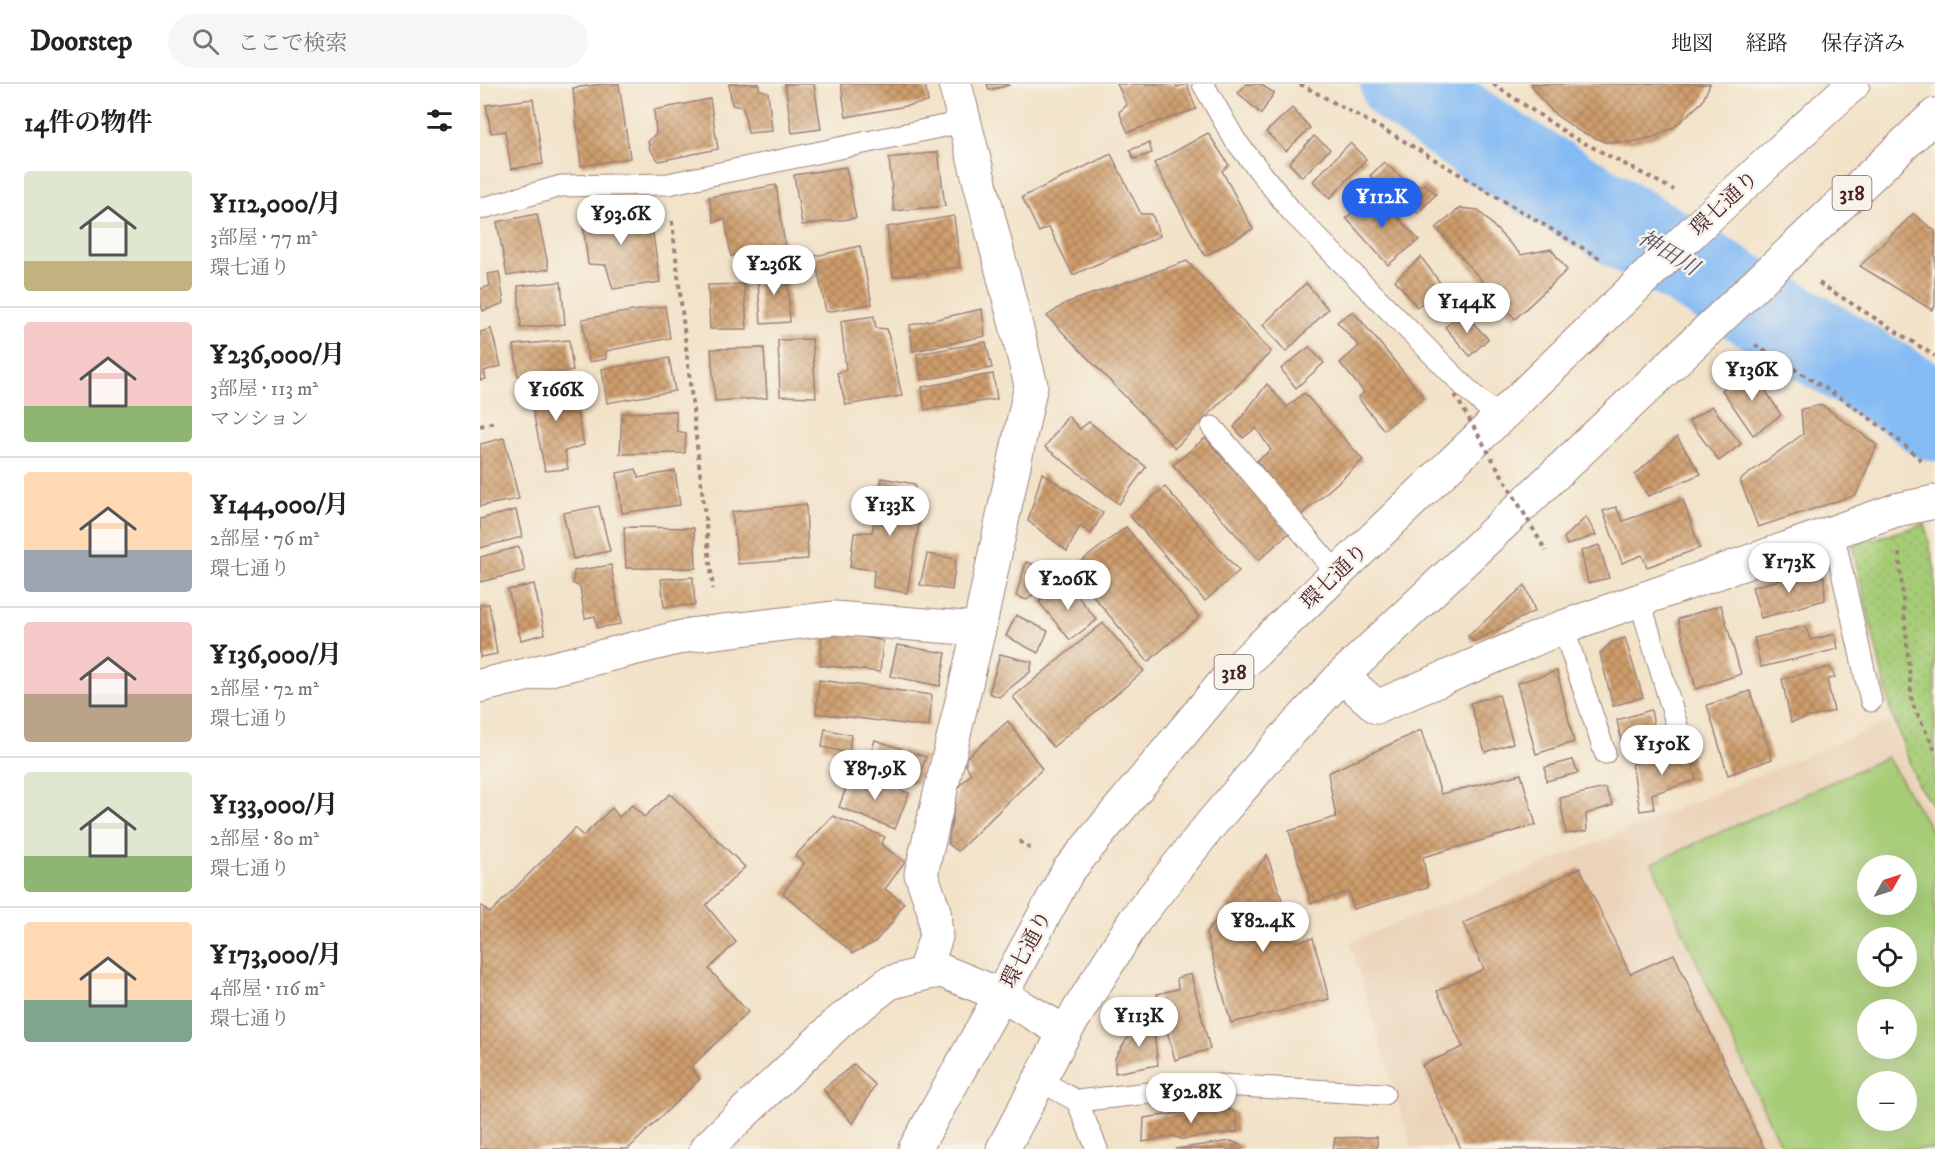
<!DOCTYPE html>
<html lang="ja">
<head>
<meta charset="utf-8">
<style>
  :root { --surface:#fff; --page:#f6f6f6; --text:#222; --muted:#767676; --line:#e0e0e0; --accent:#2563eb }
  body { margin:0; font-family:"IM FELL DW Pica","Noto Serif JP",serif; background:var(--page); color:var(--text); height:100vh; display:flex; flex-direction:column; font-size:22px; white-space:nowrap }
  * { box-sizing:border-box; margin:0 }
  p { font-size:20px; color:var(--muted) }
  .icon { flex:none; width:33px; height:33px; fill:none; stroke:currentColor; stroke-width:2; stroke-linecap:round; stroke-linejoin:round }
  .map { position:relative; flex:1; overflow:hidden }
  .side { display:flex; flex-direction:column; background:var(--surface); width:480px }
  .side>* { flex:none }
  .needle { width:39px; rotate:51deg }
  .buttons { position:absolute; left:1377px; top:771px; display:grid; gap:12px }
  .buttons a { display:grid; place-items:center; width:60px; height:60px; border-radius:50%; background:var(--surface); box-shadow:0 6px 24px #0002; font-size:30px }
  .price { position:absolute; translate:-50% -51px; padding:0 14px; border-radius:21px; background:#fff; color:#222; font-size:20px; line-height:39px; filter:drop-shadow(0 2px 3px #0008) }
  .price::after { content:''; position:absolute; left:50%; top:36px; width:18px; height:14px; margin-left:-9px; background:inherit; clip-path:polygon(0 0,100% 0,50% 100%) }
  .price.active { background:var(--accent); color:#fff }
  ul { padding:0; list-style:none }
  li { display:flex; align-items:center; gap:18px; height:150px; padding:0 24px }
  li+li { border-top:2px solid var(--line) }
  li span { display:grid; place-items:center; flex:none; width:168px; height:120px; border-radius:6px; color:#555 }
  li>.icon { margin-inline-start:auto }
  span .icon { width:72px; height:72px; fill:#fffc; stroke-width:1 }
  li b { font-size:26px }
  h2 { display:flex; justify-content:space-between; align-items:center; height:72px; padding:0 24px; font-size:26px }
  header { display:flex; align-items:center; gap:36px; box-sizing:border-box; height:84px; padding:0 30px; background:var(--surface); border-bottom:2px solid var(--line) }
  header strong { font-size:28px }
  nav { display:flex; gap:33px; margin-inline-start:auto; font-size:21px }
  .search { width:420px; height:54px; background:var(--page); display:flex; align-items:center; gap:15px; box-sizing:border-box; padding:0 21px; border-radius:33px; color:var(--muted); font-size:22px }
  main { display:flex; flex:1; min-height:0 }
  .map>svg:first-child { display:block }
  .built { fill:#ebd3b8; fill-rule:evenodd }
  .grass { fill:#a6cc76; stroke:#787650; stroke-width:1.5; fill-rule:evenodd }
  .park { fill:url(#park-dots); stroke:#787650; stroke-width:1.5 }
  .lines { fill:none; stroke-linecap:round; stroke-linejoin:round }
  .river { stroke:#85bbf4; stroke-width:87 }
  .building { fill:url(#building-cross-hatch) }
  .service-casing { stroke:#9e807a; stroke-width:23 }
  .minor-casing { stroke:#9e807a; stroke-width:35 }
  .primary-casing { stroke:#9e807a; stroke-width:35 }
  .path { stroke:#9e807a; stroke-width:4; stroke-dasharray:4.5 4.5; stroke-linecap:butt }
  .service { stroke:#fff; stroke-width:21 }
  .minor { stroke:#fff; stroke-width:33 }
  .primary { stroke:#fff; stroke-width:33 }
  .path-bridge { stroke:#9e807a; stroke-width:4; stroke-dasharray:4.5 4.5; stroke-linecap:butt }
  .labels { text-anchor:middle; stroke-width:5; stroke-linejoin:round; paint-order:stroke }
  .shield { fill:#f7f3e8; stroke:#7e5f64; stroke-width:1.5 }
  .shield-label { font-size:20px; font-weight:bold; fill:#4a1f2b }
  .street-label { font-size:21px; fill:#4a1f2b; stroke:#f7f3e8 }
  .water-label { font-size:22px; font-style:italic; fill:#5c4e67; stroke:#f7f3e8 }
</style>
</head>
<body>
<header>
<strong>Doorstep</strong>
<div class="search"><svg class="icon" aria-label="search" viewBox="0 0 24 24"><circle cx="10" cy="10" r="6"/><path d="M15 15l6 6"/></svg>ここで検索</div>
<nav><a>地図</a><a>経路</a><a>保存済み</a></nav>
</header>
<main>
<section class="side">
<h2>14件の物件<svg class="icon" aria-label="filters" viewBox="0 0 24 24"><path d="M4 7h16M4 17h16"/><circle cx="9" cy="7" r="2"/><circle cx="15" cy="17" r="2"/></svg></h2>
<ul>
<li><span style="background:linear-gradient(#dfe7d0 75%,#c2b280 0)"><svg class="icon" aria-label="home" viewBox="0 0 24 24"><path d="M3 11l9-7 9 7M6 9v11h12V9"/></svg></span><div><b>¥112,000/月</b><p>3部屋 · 77 m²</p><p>環七通り</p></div></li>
<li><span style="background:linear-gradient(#f6c9c9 70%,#8fb573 0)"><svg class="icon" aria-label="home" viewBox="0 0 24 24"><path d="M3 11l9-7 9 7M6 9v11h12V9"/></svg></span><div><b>¥236,000/月</b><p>3部屋 · 113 m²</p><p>マンション</p></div></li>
<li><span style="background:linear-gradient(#ffd9b3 65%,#9aa5b1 0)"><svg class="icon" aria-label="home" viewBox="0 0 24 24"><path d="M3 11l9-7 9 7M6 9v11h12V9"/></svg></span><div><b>¥144,000/月</b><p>2部屋 · 76 m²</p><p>環七通り</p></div></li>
<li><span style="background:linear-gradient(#f6c9c9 60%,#b9a48a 0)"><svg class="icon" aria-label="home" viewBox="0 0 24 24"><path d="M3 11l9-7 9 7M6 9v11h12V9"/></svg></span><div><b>¥136,000/月</b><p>2部屋 · 72 m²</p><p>環七通り</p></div></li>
<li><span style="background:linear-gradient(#dfe7d0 70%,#8fb573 0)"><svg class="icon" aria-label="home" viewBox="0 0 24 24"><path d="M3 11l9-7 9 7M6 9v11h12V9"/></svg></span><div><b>¥133,000/月</b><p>2部屋 · 80 m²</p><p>環七通り</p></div></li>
<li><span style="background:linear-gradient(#ffd9b3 65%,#7fa58c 0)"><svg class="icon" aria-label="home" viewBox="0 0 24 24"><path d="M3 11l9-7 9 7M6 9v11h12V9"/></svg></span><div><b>¥173,000/月</b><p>4部屋 · 116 m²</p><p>環七通り</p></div></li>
</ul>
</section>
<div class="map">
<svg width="1455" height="1065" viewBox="0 0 1455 1065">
  <defs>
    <pattern id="park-dots" width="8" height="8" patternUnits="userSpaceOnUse" patternTransform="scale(1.5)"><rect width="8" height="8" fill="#a6cc76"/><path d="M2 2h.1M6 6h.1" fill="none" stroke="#90af66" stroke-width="1.8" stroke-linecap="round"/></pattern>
    <pattern id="building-cross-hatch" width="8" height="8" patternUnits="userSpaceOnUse" patternTransform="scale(1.5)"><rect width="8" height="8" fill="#ce9d6c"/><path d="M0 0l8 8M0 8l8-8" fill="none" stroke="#a97f59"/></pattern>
  </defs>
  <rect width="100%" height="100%" fill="#f7f3e8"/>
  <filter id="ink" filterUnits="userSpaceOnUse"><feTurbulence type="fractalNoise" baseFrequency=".0167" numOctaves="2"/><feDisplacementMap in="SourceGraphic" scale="12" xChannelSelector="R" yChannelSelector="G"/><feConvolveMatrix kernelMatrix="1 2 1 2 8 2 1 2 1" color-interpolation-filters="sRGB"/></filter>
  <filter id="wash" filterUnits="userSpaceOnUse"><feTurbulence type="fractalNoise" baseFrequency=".008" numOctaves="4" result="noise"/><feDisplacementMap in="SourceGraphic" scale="24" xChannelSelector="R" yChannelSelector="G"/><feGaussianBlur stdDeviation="1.35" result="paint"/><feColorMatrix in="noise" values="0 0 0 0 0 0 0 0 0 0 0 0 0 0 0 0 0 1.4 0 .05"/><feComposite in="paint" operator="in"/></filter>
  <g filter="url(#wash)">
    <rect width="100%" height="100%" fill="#f2e2c8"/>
    <path class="built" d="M 1410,637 L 1435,705 L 1455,736 L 1455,1065 L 932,1065 L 870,858 L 1111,761 ZM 1388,782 L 1426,782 L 1426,820 L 1388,820 ZM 1388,854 L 1426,854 L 1426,892 L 1388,892 ZM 1388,926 L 1426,926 L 1426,964 L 1388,964 ZM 1388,998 L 1426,998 L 1426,1036 L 1388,1036 Z"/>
    <path class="grass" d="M 1407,673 L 1455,752 L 1455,1065 L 1302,1065 L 1172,779 ZM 1388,782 L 1426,782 L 1426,820 L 1388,820 ZM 1388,854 L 1426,854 L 1426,892 L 1388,892 ZM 1388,926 L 1426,926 L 1426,964 L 1388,964 ZM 1388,998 L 1426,998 L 1426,1036 L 1388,1036 Z"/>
    <path class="park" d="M 1445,440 L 1455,486 L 1455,726 L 1437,700 L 1411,628 L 1372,461 Z"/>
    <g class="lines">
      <path class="river" d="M 924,0 L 1013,63 L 1434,316 L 1455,334"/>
    </g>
    <g id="blocks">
      <g class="building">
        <path d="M 123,0 L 139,0 L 150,74 L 101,82 L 93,4 Z"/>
        <path d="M 249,0 L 279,0 L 279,6 L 288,8 L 292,47 L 268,49 L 263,23 L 252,21 Z"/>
        <path d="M 305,0 L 334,0 L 341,45 L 312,49 Z"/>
        <path d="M 361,0 L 445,0 L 448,18 L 366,33 Z"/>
        <path d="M 507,0 L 528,0 L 529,1 L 509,6 Z"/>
        <path d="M 637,0 L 696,0 L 697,3 L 707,0 L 716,25 L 648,48 L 639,28 L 647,21 Z"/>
        <path d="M 766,0 L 780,0 L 794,9 L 781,30 L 758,9 Z"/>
        <path d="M 1051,0 L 1230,0 L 1222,18 L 1194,43 L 1174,53 L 1152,58 L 1125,58 L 1099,47 L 1076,31 L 1061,15 Z"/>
        <path d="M 53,15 L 63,80 L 31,85 L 25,47 L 11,49 L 6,21 Z"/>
        <path d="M 230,15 L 238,65 L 179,77 L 170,66 L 168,58 L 176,49 L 174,26 Z"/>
        <path d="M 812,24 L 830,44 L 806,67 L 786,48 Z"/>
        <path d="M 728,49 L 749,81 L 742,87 L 773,145 L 725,172 L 674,79 Z"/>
        <path d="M 834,52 L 850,65 L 822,93 L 809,79 Z"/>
        <path d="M 669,59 L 672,69 L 654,75 L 650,66 Z"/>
        <path d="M 870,59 L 886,75 L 850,115 L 833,97 Z"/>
        <path d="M 458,68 L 465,122 L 414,127 L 409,74 Z"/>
        <path d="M 631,70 L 661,130 L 672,130 L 680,152 L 593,191 L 569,143 L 559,148 L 542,113 Z"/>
        <path d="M 904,78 L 936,106 L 944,100 L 956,110 L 938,129 L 890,92 Z"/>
        <path d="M 366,83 L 376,134 L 322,141 L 314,91 Z"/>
        <path d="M 296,101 L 305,162 L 251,172 L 245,135 L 234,138 L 229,113 Z"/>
        <path d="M 895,109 L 939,156 L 908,181 L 866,134 Z"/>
        <path d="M 135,121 L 138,132 L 170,130 L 180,198 L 133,205 L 126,181 L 108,180 L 101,125 Z"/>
        <path d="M 980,124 L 998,126 L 1041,171 L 1071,165 L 1087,186 L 1035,235 L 956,144 Z"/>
        <path d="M 57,130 L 69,185 L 27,192 L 17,138 Z"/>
        <path d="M 1433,130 L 1455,147 L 1455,222 L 1452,226 L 1380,182 Z"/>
        <path d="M 474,132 L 480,183 L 413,193 L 407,143 Z"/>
        <path d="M 380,162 L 392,220 L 346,228 L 335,172 Z"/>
        <path d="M 941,173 L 964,204 L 937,223 L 915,196 Z"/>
        <path d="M 707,177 L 791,268 L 695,364 L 567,232 L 586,219 Z"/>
        <path d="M 307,185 L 310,238 L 281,240 L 277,186 Z"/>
        <path d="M 19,188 L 24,219 L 3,227 L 0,217 L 0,205 L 10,202 L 8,190 Z"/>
        <path d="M 81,198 L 85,240 L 41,244 L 38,202 Z"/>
        <path d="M 826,199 L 848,225 L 806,268 L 783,241 Z"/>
        <path d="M 264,200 L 267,245 L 230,245 L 228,201 Z"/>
        <path d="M 185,222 L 190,254 L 126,267 L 126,275 L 109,278 L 102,235 Z"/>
        <path d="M 502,225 L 505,252 L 433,267 L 430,241 Z"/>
        <path d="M 873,227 L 944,313 L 904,346 L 878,314 L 884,308 L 860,279 L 879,262 L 857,238 Z"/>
        <path d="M 983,228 L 1008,255 L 990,272 L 965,243 Z"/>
        <path d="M 394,232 L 396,244 L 407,245 L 422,312 L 366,321 L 357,289 L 366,286 L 361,237 Z"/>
        <path d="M 11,245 L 21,282 L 4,287 L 6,295 L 0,296 L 0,248 Z"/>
        <path d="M 332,255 L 336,313 L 300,312 L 298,256 Z"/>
        <path d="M 89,256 L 93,287 L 38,292 L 34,261 Z"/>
        <path d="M 506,258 L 512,284 L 441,296 L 437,270 Z"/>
        <path d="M 829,263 L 844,279 L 816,304 L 801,285 Z"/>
        <path d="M 284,264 L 287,314 L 235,317 L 231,265 Z"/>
        <path d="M 189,274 L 195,307 L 127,319 L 122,285 Z"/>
        <path d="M 1272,285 L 1301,331 L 1273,351 L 1242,306 Z"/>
        <path d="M 513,290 L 517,315 L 445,326 L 442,303 Z"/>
        <path d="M 90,295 L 104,361 L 85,367 L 88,385 L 65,387 L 48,302 Z"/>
        <path d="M 787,300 L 807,323 L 824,309 L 883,376 L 820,432 L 777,377 L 791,366 L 776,344 L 763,354 L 754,343 Z"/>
        <path d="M 1342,321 L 1397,361 L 1376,411 L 1278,443 L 1260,396 L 1323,350 L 1321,325 Z"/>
        <path d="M 1232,322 L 1261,360 L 1239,377 L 1209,337 Z"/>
        <path d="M 196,327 L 197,347 L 206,349 L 205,369 L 140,370 L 142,329 Z"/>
        <path d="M 588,332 L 600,345 L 609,338 L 666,383 L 639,420 L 565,363 Z"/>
        <path d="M 1197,353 L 1221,390 L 1168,412 L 1155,391 Z"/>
        <path d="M 24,354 L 39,415 L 0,422 L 0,360 Z"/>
        <path d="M 725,354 L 810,448 L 779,476 L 693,381 Z"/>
        <path d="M 156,385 L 159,394 L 195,387 L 200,421 L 142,429 L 137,389 Z"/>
        <path d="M 562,389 L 623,429 L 611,450 L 600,442 L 587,467 L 548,437 Z"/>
        <path d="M 402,394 L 435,400 L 434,414 L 443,417 L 427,509 L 393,503 L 394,486 L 370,483 L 374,449 L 392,448 Z"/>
        <path d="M 685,403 L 759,487 L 725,517 L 650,432 Z"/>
        <path d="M 1203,416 L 1220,464 L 1167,483 L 1162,471 L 1142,479 L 1123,427 L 1136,423 L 1143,437 Z"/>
        <path d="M 326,420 L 328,475 L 258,480 L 252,428 Z"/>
        <path d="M 119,422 L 130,467 L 93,475 L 83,429 Z"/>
        <path d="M 36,426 L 42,453 L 0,464 L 0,435 Z"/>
        <path d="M 1106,433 L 1116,451 L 1087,461 L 1084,454 Z"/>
        <path d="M 144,443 L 214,444 L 216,484 L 146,484 Z"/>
        <path d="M 646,443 L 719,533 L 668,578 L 591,485 Z"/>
        <path d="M 1119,461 L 1129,494 L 1108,499 L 1101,467 Z"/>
        <path d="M 39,463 L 45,487 L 0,498 L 0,473 Z"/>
        <path d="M 447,470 L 476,475 L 472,506 L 440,501 Z"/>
        <path d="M 546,478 L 577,487 L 547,516 L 536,512 Z"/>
        <path d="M 131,481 L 141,540 L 117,544 L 115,532 L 105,534 L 100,503 L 93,499 L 94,487 Z"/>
        <path d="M 1331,488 L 1344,493 L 1345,516 L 1281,534 L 1272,503 Z"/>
        <path d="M 213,493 L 215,521 L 184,523 L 181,495 Z"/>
        <path d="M 587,499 L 617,536 L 590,556 L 559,518 Z"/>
        <path d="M 54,500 L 65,550 L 41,556 L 28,506 Z"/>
        <path d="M 1045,501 L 1055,527 L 993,558 L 988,552 Z"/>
        <path d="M 9,520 L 17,570 L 0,573 L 0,521 Z"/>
        <path d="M 1241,521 L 1261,590 L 1216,605 L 1198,535 Z"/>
        <path d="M 536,531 L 568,547 L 558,569 L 526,552 Z"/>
        <path d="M 623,539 L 664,587 L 573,663 L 533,613 Z"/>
        <path d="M 1325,542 L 1331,556 L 1355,550 L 1358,565 L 1281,583 L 1274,554 Z"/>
        <path d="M 358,548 L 403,557 L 400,588 L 340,581 L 342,550 Z"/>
        <path d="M 1145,554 L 1163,613 L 1133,622 L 1120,569 L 1132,558 Z"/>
        <path d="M 417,561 L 466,569 L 460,602 L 410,592 Z"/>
        <path d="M 520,570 L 552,578 L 550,588 L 519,613 L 509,609 Z"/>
        <path d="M 1350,583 L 1355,593 L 1347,596 L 1354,627 L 1311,638 L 1302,595 Z"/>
        <path d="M 1077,587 L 1094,658 L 1056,670 L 1037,599 Z"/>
        <path d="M 339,596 L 452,611 L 449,643 L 336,629 Z"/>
        <path d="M 1270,607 L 1292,675 L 1248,691 L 1227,621 Z"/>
        <path d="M 1019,611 L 1033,659 L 1005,668 L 990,619 Z"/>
        <path d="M 1171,626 L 1176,652 L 1142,661 L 1137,636 Z"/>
        <path d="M 528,637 L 562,685 L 478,767 L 468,760 L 478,703 L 491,690 L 486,681 L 486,674 Z"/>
        <path d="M 345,645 L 371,651 L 369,669 L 342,663 Z"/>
        <path d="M 941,646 L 961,710 L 1041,690 L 1056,741 L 943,773 L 948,803 L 873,825 L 869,808 L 831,819 L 809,747 L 856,733 L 848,689 Z"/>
        <path d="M 395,656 L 446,673 L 437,700 L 386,683 Z"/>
        <path d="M 1210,666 L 1216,696 L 1172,710 L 1174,725 L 1160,727 L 1152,680 Z"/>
        <path d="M 1093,676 L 1098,689 L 1066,697 L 1065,683 Z"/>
        <path d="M 380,691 L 429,709 L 415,745 L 359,723 L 367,701 L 377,702 Z"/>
        <path d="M 1125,704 L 1133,721 L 1106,730 L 1107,747 L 1086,750 L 1080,714 Z"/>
        <path d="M 190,710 L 265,783 L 226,821 L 256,858 L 229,885 L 268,928 L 211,983 L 220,995 L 148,1065 L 0,1065 L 0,821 L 10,829 L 95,744 L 103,752 L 132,724 L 139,733 L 152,721 L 164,733 Z"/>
        <path d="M 353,732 L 405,753 L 401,760 L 425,778 L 405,805 L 424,819 L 412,838 L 395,858 L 373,869 L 303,809 L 324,779 L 315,772 Z"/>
        <path d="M 787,771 L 816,858 L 833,854 L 849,915 L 751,939 L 726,849 Z"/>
        <path d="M 1100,784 L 1150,890 L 1194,870 L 1284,1065 L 981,1065 L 942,981 L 983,963 L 957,907 L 1004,885 L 983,839 Z"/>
        <path d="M 711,890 L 730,965 L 695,976 L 677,910 L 698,905 L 697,894 Z"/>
        <path d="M 663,930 L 672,930 L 678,981 L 635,989 L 635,974 Z"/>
        <path d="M 374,980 L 395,1001 L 373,1040 L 343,1005 Z"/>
        <path d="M 744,1023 L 756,1029 L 757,1048 L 702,1055 L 693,1052 L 663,1058 L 664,1034 Z"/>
        <path d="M 897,1053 L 897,1065 L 853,1065 L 855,1054 Z"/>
        <path d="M 751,1057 L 762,1062 L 762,1065 L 695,1065 Z"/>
      </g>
    </g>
  </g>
  <g filter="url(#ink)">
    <use href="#blocks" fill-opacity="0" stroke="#9e807a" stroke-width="1.5"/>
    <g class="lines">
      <defs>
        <g id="service">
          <path d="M 723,0 L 755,56 L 812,128 L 988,306 L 1019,334"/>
          <path d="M 0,125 L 81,102 L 188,100 L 483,38"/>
          <path d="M 732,343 L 857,489"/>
          <path d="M 1353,448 L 1391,617"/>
          <path d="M 1160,517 L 1198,645"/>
          <path d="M 1083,543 L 1125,669"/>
          <path d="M 559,996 L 597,1017 L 617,1065"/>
          <path d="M 597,1017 L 741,1001 L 904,1010"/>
        </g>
        <g id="minor">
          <path d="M 862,592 L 897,623 L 1083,543 L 1416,426 L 1455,418"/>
          <path d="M 0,602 L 210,551 L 354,534 L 499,545"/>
          <path d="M 443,890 L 456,853 L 454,827 L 441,790 L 499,545 L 551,301 L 475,0"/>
          <path d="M 226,1065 L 359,938 L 409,899 L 443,890 L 462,887 L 521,911 L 585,948"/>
        </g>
        <g id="primary">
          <path d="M 435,1065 L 521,911 L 588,787 L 747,595 L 1221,140 L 1373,0"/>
          <path d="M 523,1065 L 585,948 L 655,836 L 731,740 L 800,659 L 862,592 L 1455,31"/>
        </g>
      </defs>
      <use href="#service" class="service-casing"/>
      <use href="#minor" class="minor-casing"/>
      <use href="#primary" class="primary-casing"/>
      <g class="path">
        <path d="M 820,0 L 917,53 L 1121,175"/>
        <path d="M 1013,0 L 1091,52 L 1194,106"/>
        <path d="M 192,137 L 233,505"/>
        <path d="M 1339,199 L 1455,272"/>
        <path d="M 1275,261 C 1333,297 1394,331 1443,378"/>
        <path d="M 0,342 L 15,338"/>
        <path d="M 1419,469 L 1432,619 L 1455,666"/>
        <path d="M 539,757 L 551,765"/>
      </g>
      <use href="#service" class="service"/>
      <use href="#minor" class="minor"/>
      <use href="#primary" class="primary"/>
      <path class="path-bridge" d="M 975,311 L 1066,467"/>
    </g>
  </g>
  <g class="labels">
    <g class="shield">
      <rect x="1352.5" y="92" width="39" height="34" rx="4.5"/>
      <rect x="734.5" y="571" width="39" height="34" rx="4.5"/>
    </g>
    <g class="shield-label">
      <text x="1372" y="116">318</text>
      <text x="754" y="595">318</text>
    </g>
    <g class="street-label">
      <text transform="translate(1244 119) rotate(-43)" y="7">環七通り</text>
      <text transform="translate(854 492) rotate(-44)" y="7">環七通り</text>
      <text transform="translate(546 865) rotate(-62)" y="7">環七通り</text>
    </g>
    <g class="water-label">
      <text transform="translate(1189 168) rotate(31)" y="8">神田川</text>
    </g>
  </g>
</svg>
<div class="buttons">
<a><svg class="needle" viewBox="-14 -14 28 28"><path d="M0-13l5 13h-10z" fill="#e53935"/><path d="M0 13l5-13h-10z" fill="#767676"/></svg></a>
<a><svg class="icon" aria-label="locate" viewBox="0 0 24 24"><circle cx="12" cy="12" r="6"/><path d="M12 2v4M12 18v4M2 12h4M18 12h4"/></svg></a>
<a>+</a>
<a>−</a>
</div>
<b class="price active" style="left:902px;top:145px">¥112K</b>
<b class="price" style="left:141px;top:162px">¥93.6K</b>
<b class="price" style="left:294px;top:212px">¥236K</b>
<b class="price" style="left:987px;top:250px">¥144K</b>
<b class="price" style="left:1272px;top:318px">¥136K</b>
<b class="price" style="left:76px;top:338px">¥166K</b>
<b class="price" style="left:410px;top:453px">¥133K</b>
<b class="price" style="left:1309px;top:510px">¥173K</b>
<b class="price" style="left:588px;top:527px">¥206K</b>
<b class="price" style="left:1182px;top:692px">¥150K</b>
<b class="price" style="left:395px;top:717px">¥87.9K</b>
<b class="price" style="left:783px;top:869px">¥82.4K</b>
<b class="price" style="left:659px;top:964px">¥113K</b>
<b class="price" style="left:711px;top:1040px">¥92.8K</b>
</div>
</main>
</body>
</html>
